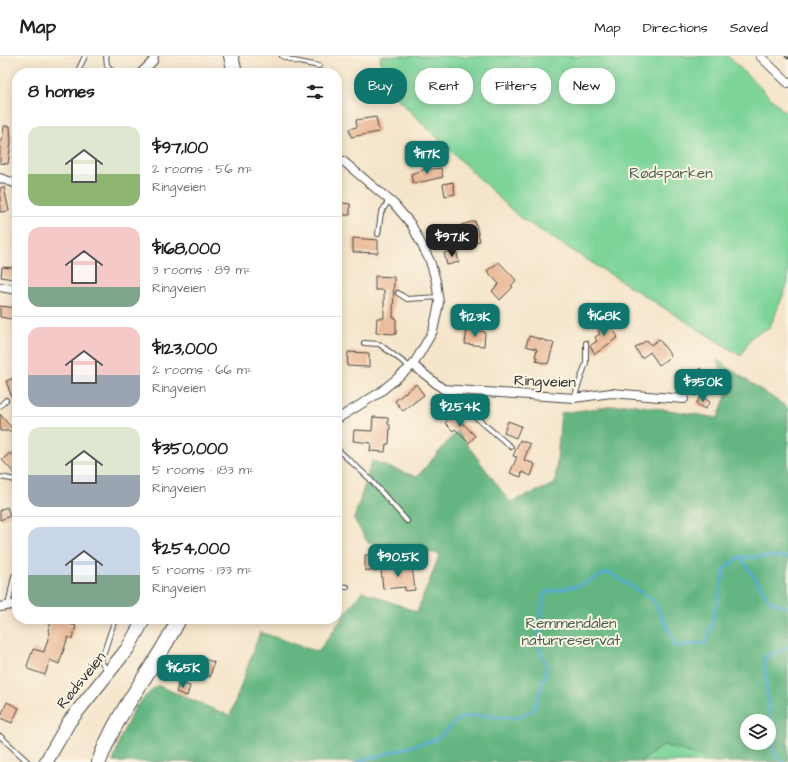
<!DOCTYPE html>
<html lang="en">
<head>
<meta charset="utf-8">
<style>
  :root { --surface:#fff; --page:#f6f6f6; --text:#202124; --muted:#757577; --line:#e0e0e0; --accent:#0f766e }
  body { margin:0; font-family:"Architects Daughter",sans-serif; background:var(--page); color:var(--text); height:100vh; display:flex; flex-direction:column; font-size:15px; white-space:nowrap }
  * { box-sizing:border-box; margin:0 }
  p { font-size:13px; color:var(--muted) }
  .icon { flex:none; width:22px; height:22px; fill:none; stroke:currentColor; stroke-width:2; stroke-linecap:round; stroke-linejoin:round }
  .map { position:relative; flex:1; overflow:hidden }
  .panel { position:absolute; left:12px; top:12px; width:330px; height:556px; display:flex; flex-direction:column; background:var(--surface); border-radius:16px; box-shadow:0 2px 10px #0003 }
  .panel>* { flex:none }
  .hud { position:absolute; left:354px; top:12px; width:374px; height:36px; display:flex; gap:8px }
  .tools { position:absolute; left:740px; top:658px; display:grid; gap:8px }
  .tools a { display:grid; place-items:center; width:36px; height:36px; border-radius:50%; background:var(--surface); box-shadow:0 2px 10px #0003; font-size:20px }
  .price { position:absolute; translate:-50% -34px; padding:0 9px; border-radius:8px; background:var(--accent); color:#fff; font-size:13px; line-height:26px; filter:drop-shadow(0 1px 2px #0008) }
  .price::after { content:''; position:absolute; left:50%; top:24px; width:12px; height:9px; margin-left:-6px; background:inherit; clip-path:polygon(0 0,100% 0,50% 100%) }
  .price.active { background:#222; color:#fff }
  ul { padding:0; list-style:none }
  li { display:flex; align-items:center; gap:12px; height:100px; padding:0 16px }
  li+li { border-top:1px solid var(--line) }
  li span { display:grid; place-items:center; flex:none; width:112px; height:80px; border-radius:12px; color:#555 }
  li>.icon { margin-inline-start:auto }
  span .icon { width:48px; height:48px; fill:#fffc; stroke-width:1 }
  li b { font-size:17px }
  h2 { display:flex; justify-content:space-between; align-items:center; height:48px; padding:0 16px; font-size:17px }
  .chip { padding:0 14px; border-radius:16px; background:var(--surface); box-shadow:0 2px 10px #0003; font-size:14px; line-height:36px }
  .chip.active { background:var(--accent); color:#fff }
  header { display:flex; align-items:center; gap:24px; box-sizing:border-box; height:56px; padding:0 20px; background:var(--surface); border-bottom:1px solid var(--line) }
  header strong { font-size:19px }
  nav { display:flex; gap:22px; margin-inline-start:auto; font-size:14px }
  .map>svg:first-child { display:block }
  .green { fill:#7bd499; stroke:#538062 }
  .forest { fill:#64b681; stroke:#487056; fill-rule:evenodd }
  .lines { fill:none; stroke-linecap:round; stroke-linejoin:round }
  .stream { stroke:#52acd0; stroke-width:3 }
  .building { fill:#eab593 }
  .service-casing { stroke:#494743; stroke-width:6 }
  .minor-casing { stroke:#494743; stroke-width:10 }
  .primary-casing { stroke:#494743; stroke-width:15 }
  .trunk-casing { stroke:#494743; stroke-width:16 }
  .service { stroke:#fff; stroke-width:4 }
  .minor { stroke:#fff; stroke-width:8 }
  .primary { stroke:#fff; stroke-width:13 }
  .trunk { stroke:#fff; stroke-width:14 }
  .rail-casing { stroke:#2b2b2b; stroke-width:4.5 }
  .rail { stroke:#fcf5e5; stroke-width:3; stroke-dasharray:9; stroke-linecap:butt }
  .labels { text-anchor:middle; stroke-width:4; stroke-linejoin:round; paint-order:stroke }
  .park-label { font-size:15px; fill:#435e4c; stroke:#fcf5e5 }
  .street-label { font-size:15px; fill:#2b2b2b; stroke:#fcf5e5 }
</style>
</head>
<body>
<header>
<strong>Map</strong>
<nav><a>Map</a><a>Directions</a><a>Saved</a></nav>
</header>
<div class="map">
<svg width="788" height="706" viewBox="0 0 788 706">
  <rect width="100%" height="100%" fill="#fcf5e5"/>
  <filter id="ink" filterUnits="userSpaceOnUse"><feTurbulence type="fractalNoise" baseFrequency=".025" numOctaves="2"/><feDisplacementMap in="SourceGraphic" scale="8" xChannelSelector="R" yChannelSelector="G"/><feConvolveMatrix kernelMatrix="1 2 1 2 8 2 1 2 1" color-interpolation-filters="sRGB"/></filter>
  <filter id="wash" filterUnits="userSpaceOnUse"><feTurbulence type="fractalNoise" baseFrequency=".012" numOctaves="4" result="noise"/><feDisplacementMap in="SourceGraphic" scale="16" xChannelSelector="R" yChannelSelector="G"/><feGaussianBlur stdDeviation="0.9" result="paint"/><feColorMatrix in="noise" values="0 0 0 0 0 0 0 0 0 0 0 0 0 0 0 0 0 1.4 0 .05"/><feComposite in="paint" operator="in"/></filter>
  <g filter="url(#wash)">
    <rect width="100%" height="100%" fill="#f5e5ca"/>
    <g class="green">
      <path d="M 380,0 L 728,0 L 788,59 L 788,227 L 770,271 L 751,281 L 741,300 L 519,161 L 384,30 Z"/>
      <path d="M 663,689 L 700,700 L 710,706 L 641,706 Z"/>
    </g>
    <path class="forest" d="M 717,304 L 788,352 L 788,706 L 710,706 L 700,700 L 663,689 L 641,706 L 113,706 L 121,680 L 136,650 L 157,629 L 230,660 L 260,576 L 318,596 L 362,535 L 417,556 L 440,498 L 368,487 L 354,463 L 372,405 L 417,421 L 457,375 L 510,446 L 555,428 L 561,357 L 630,348 L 718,362 L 729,331 ZM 747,665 L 769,665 L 769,687 L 747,687 Z"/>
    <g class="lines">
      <g class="stream">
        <path d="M 740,501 L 771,546 L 788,551"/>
        <path d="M 357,706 L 437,683 L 459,663 L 473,659 L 516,662 L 534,654 L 547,612 L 538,587 L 544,537 L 581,529 L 608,516 L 652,543 L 670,576 L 675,590 L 707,587 L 725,512 L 740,501 L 788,501"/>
        <path d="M 783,706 L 773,695 L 764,601 L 788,591"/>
      </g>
    </g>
    <g id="blocks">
      <g class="building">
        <path d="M 376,61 L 379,76 L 351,81 L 349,73 L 357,71 L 356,64 Z"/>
        <path d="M 4,70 L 10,70 L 11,86 L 8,108 L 0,107 L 0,85 L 2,85 Z"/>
        <path d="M 441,112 L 443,121 L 413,128 L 411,118 L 423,114 Z"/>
        <path d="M 453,126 L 455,138 L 445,140 L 443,128 Z"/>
        <path d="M 4,131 L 9,155 L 0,156 L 0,132 Z"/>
        <path d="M 337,146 L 350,148 L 350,159 L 337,159 Z"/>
        <path d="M 475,165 L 480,185 L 457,190 L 455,181 L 463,179 L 461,169 Z"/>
        <path d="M 353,182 L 378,184 L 378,197 L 353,196 Z"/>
        <path d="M 456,194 L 459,206 L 447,209 L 444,197 Z"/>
        <path d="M 499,206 L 516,224 L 511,230 L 513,231 L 500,244 L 492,235 L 499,228 L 487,215 Z"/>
        <path d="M 2,211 L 14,212 L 13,223 L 1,221 Z"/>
        <path d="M 375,220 L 394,221 L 393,262 L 396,262 L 396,278 L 376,277 L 377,262 L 384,262 L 384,234 L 375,234 Z"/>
        <path d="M 0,250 L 17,252 L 17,264 L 0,261 Z"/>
        <path d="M 607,264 L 618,281 L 595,298 L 590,290 L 597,285 L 595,281 L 600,278 L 597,271 Z"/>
        <path d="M 467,273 L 485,276 L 484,290 L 465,288 Z"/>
        <path d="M 529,280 L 554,287 L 548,308 L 536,305 L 537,301 L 535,301 L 537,293 L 526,290 Z"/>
        <path d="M 659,283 L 671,300 L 659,309 L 650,296 L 642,302 L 635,292 L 647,284 L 651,289 Z"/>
        <path d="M 348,296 L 369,297 L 369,311 L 347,310 Z"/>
        <path d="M 700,312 L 712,325 L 695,340 L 683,327 Z"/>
        <path d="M 17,321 L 17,353 L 16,353 L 6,325 Z"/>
        <path d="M 416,328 L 424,339 L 403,355 L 395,345 Z"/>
        <path d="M 701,340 L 710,346 L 705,353 L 696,348 Z"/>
        <path d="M 0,358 L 14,375 L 0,375 Z"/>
        <path d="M 454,358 L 475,380 L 469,387 L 455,373 L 453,375 L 445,367 Z"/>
        <path d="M 373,361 L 388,362 L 388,368 L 390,369 L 389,388 L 386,388 L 385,396 L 370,395 L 371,387 L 353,385 L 354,374 L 372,375 Z"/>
        <path d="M 508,365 L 521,370 L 516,382 L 504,377 Z"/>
        <path d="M 520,384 L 530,388 L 524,404 L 535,408 L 531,420 L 522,416 L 521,421 L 510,417 L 517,401 L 513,400 Z"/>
        <path d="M 17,395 L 17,420 L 2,404 L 10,397 L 12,399 Z"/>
        <path d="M 7,451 L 10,460 L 0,464 L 0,454 Z"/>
        <path d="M 365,499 L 376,499 L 375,515 L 365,514 Z"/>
        <path d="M 412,510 L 415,534 L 405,535 L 405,531 L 383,533 L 381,513 Z"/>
        <path d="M 52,563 L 76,570 L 72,583 L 68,581 L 59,608 L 50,604 L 45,619 L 28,613 L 27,610 L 33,593 L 44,596 L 50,576 L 48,575 Z"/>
        <path d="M 198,601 L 214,606 L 210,621 L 194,616 Z"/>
        <path d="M 179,627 L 190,630 L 187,640 L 176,636 Z"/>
        <path d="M 7,646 L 19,652 L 12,667 L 0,662 Z"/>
      </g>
    </g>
  </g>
  <g filter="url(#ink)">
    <use href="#blocks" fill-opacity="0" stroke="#494743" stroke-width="1"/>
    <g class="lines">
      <defs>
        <g id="service">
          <path d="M 106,0 L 107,9 L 114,17"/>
          <path d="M 282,0 L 294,5 L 319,10"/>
          <path d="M 77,17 L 85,0"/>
          <path d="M 378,178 L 381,157 L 389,144"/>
          <path d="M 398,237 L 407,243 L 439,241"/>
          <path d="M 364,287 L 379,288 L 410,311"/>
          <path d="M 445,335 L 511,391"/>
          <path d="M 574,342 L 586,307 L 586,287"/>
          <path d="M 0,350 L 6,344"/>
          <path d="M 337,393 L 369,422 L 407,465"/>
          <path d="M 0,421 L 17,424"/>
          <path d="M 15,424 L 17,431"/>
          <path d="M 337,530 L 347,531"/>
          <path d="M 8,550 L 14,520"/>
          <path d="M 158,605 L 187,617"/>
          <path d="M 107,615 L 101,605 L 115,563"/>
          <path d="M 0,680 L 28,706"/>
        </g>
        <g id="minor">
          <path d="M 760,0 L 788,27"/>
          <path d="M 141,17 L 153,5 L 154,0"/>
          <path d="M 337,103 L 343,105 L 394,148 L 411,168 L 430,205 L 436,225 L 439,247 L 433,275 L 413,309 L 379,337 L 337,363"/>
          <path d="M 0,122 L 17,128"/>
          <path d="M 0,231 L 17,234"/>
          <path d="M 413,309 L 443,333 L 574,342 L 611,337 L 684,343"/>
          <path d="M 0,551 L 17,548"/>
        </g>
        <path id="primary" d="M 46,706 L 69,666 L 128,592 L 144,563"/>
        <g id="trunk">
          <path d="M 231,0 L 235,17"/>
          <path d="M 99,706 C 117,654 155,612 179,563"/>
        </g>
      </defs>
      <use href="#service" class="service-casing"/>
      <use href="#minor" class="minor-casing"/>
      <use href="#primary" class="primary-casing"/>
      <use href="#trunk" class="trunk-casing"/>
      <use href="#service" class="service"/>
      <use href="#minor" class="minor"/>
      <use href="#primary" class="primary"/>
      <use href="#trunk" class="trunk"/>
      <defs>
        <path id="rail" d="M 787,0 L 788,1"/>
      </defs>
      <use href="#rail" class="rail-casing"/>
      <use href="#rail" class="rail"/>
    </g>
  </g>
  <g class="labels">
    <g class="park-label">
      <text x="671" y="122">Rødsparken</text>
      <text x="571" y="572">Remmendalen<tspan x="571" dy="17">naturreservat</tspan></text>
    </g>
    <g class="street-label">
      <text transform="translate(545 325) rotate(2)" y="5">Ringveien</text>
      <text transform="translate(81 624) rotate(-51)" y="5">Rødsveien</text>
    </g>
  </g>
</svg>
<div class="tools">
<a><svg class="icon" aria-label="layers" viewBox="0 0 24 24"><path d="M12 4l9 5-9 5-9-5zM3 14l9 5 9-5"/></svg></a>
</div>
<b class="price" style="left:427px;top:119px">$117K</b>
<b class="price active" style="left:452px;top:202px">$97.1K</b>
<b class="price" style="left:604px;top:281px">$168K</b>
<b class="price" style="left:475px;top:282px">$123K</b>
<b class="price" style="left:703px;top:347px">$350K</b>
<b class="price" style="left:460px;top:372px">$254K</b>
<b class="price" style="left:398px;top:522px">$90.5K</b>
<b class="price" style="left:183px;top:633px">$165K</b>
<div class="hud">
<a class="chip active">Buy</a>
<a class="chip">Rent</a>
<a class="chip">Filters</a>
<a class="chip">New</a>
</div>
<section class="panel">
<h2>8 homes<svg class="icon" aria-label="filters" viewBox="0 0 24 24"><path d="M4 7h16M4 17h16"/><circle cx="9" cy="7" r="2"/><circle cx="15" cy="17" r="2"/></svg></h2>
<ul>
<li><span style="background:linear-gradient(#dfe7d0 60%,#8fb573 0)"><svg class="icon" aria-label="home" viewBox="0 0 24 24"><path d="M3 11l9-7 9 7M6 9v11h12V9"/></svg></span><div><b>$97,100</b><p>2 rooms · 56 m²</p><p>Ringveien</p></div></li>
<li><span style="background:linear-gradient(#f6c9c9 75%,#7fa58c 0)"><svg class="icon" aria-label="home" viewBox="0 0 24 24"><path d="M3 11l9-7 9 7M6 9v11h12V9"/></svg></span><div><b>$168,000</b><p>3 rooms · 89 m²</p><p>Ringveien</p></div></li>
<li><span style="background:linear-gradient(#f6c9c9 60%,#9aa5b1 0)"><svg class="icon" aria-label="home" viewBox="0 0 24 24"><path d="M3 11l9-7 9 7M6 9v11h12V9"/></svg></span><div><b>$123,000</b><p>2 rooms · 66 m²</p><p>Ringveien</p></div></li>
<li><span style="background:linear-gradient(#dfe7d0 60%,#9aa5b1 0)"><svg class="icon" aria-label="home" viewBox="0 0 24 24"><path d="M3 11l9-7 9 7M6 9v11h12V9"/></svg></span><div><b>$350,000</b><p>5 rooms · 183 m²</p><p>Ringveien</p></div></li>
<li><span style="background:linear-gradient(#c9d6e8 60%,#7fa58c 0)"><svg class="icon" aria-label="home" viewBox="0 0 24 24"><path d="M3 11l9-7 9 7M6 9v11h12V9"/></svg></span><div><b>$254,000</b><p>5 rooms · 133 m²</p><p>Ringveien</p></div></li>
</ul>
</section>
</div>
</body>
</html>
